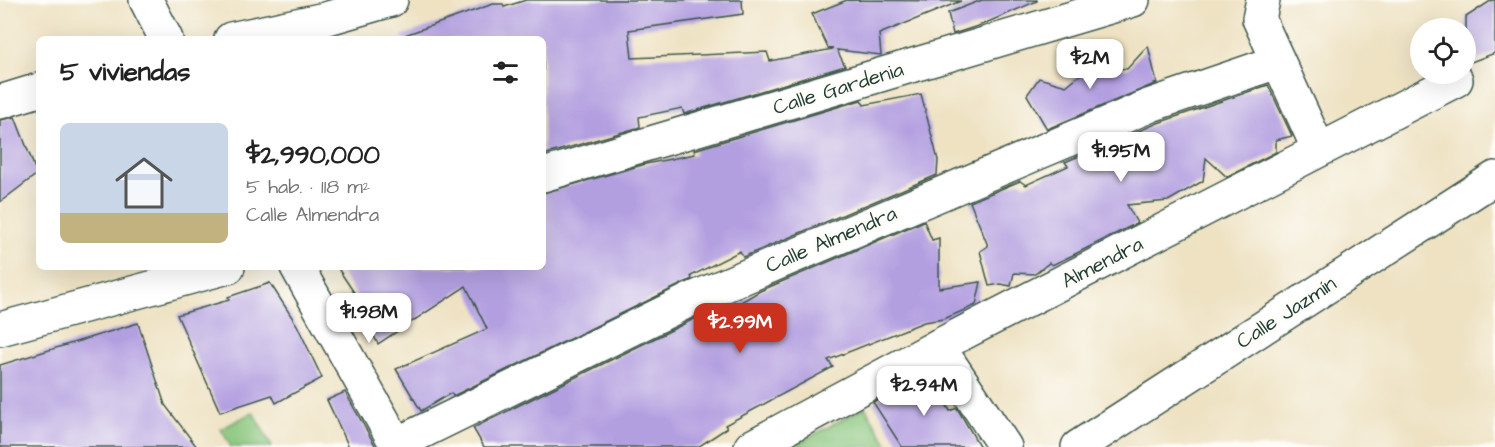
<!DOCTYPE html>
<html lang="es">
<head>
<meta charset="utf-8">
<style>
  :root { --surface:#fff; --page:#f6f6f6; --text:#222; --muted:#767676; --accent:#c8321e }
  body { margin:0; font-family:"Architects Daughter",sans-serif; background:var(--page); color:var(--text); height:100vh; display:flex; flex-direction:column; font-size:22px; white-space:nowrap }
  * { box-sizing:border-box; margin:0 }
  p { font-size:20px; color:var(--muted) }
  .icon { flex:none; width:33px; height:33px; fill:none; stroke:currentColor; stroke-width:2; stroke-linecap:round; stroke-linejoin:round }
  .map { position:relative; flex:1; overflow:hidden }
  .sheet { position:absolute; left:36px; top:36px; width:510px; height:234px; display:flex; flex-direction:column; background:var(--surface); border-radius:9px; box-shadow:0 6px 24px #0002 }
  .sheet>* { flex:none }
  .buttons { position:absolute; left:1410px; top:18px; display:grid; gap:12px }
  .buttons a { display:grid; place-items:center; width:66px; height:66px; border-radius:50%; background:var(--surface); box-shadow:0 6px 24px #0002; font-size:30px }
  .price { position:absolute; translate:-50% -51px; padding:0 14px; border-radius:12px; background:#fff; color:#222; font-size:20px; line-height:39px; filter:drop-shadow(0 2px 3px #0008) }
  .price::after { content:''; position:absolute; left:50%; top:36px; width:18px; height:14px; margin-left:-9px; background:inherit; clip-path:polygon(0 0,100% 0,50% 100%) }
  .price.active { background:var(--accent); color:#fff }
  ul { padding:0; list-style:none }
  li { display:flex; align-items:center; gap:18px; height:150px; padding:0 24px }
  li span { display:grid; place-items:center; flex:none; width:168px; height:120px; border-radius:9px; color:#555 }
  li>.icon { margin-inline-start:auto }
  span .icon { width:72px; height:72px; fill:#fffc; stroke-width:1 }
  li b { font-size:26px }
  h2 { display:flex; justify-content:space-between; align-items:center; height:72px; padding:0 24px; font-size:26px }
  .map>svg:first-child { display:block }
  .green { fill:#88c57c; stroke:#548158; stroke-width:1.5 }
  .building { fill:#b29fe0 }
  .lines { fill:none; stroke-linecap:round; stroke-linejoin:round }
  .minor-casing { stroke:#3e5649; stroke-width:36 }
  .minor { stroke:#fff; stroke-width:33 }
  .labels { text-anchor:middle; stroke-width:6; stroke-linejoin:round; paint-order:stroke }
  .street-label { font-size:21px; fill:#1f3d34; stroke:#fdfcf7 }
</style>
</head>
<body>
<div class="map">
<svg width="1495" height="447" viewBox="0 0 1495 447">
  <rect width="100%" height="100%" fill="#fdfcf7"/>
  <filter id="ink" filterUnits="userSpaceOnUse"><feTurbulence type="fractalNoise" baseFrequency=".0167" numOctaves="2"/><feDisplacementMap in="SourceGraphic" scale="12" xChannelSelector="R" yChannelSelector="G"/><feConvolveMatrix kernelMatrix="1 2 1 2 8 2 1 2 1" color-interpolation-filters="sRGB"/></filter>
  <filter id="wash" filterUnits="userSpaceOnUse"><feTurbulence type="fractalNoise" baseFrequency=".008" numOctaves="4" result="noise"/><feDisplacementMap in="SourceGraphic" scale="24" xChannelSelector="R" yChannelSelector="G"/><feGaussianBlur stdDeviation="1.35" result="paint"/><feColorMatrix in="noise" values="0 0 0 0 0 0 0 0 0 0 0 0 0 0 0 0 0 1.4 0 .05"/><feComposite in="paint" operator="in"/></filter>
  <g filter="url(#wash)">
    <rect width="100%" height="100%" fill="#eee2c3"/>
    <g class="green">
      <path d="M 865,407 L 889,447 L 791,447 Z"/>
      <path d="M 253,412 L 272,447 L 231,447 L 221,429 Z"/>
    </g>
    <g id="blocks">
      <g class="building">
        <path d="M 526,0 L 742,0 L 743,14 L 629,30 L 632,58 L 767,52 L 770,61 L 833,49 L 828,48 L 812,14 L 847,0 L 961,1 L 879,34 L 881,55 L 837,50 L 845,66 L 684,114 L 682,108 L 639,117 L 640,127 L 543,155 L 543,39 L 403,39 L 402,36 L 493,4 L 503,4 L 504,7 Z"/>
        <path d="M 982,0 L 1037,0 L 1037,1 L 981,25 L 953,34 L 948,13 Z"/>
        <path d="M 1492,0 L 1495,0 L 1495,53 L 1466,64 L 1466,17 Z"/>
        <path d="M 1148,46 L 1157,83 L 1047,129 L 1027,95 L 1039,78 L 1066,86 L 1091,66 L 1127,69 Z"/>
        <path d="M 1268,85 L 1292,136 L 1276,140 L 1276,152 L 1227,177 L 1206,158 L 1203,181 L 1168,201 L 1127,205 L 1137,223 L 1071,256 L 1052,265 L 1049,263 L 1035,274 L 1014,273 L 1011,286 L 1001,284 L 989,286 L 980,251 L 988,246 L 970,202 L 1020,181 L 1026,185 L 1068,166 L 1065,162 L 1158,123 Z"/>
        <path d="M 921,94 L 938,160 L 937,175 L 743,257 L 740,251 L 691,276 L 692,279 L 453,396 L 451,393 L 421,411 L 396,369 L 487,329 L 466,286 L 378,344 L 368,324 L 373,321 L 337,267 L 543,267 L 543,193 L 646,164 L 695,154 L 694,150 L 861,100 L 864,105 Z"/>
        <path d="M 15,117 L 37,174 L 0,202 L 0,120 Z"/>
        <path d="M 924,221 L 932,240 L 939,238 L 939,288 L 981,282 L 976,305 L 944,319 L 924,322 L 828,360 L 833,367 L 725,425 L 727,428 L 698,447 L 484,447 L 473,428 L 698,317 L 710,312 L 713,318 L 760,291 Z"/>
        <path d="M 270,283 L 297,325 L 322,378 L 276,403 L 272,395 L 220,412 L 177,315 L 229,300 L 228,297 Z"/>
        <path d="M 138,323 L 165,405 L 197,447 L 0,447 L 0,365 Z"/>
        <path d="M 928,373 L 950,411 L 957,408 L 980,447 L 902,447 L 873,402 Z"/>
        <path d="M 345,392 L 376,447 L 349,447 L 327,400 Z"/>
      </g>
    </g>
  </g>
  <g filter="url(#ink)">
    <use href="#blocks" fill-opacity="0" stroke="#3e5649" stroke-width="1.5"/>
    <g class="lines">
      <defs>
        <g id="minor">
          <path d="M 146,0 L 166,39"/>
          <path d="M 1263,0 L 1259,19 L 1319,150"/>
          <path d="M 231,39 L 325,19 L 391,0"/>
          <path d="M 0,102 L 39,90"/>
          <path d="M 543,175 L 1133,0"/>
          <path d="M 297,267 L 398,447"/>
          <path d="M 0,329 L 228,267"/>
          <path d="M 938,346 L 1005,447"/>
          <path d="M 397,444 L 690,300 L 1151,105 L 1277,62"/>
          <path d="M 751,447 L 938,346 L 1456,80"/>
          <path d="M 1078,447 L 1495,178"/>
        </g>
      </defs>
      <use href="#minor" class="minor-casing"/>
      <use href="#minor" class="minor"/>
    </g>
  </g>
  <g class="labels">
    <g class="street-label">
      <text transform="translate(838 88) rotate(-17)" y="7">Calle Gardenia</text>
      <text transform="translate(831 239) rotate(-23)" y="7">Calle Almendra</text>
      <text transform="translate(1102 262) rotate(-27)" y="7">Almendra</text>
      <text transform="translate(1286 312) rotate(-33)" y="7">Calle Jazmín</text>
    </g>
  </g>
</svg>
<div class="buttons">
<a><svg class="icon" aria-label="locate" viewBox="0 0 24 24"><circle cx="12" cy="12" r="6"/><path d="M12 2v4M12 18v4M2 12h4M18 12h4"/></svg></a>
</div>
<b class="price" style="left:1090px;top:90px">$2M</b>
<b class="price" style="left:1121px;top:183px">$1.95M</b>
<b class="price" style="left:369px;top:344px">$1.98M</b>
<b class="price active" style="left:740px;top:354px">$2.99M</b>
<b class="price" style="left:924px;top:417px">$2.94M</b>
<section class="sheet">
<h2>5 viviendas<svg class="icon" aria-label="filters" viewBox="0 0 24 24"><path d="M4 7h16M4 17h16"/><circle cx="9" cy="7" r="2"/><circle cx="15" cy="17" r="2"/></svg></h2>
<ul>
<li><span style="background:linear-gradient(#c9d6e8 75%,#c2b280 0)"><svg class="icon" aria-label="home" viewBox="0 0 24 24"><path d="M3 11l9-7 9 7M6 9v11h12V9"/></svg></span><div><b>$2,990,000</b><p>5 hab. · 118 m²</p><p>Calle Almendra</p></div></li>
</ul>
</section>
</div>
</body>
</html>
